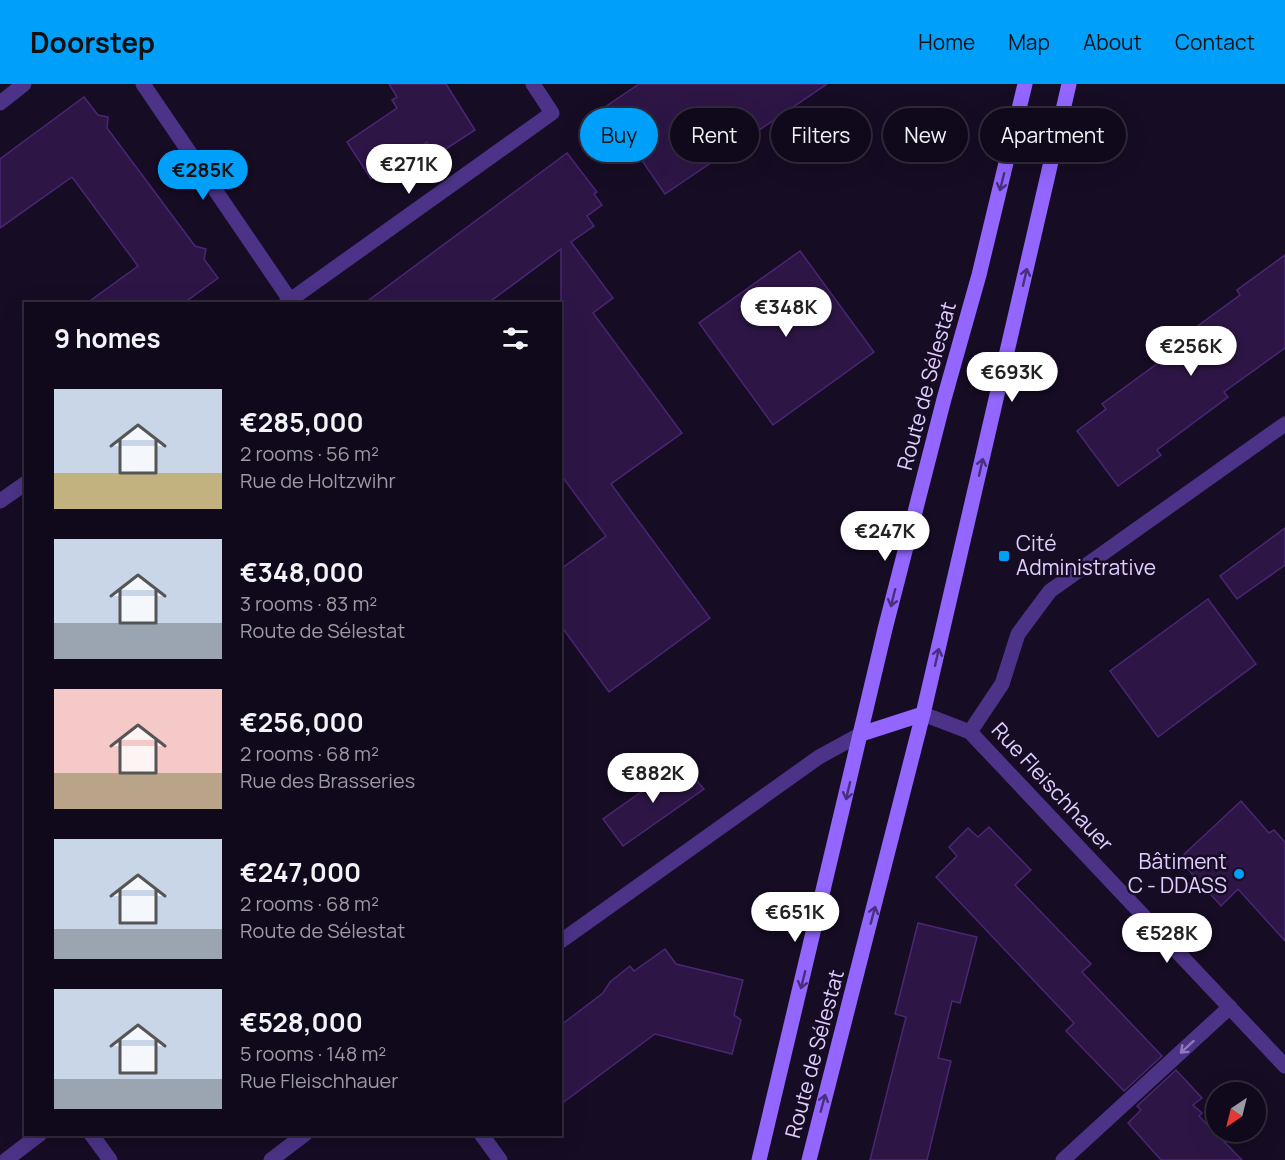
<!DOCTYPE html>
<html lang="en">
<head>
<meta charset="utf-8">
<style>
  :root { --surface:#10091b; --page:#1e1728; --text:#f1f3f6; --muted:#9c9aa3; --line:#302a3a; --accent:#009ffa }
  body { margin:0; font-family:Manrope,sans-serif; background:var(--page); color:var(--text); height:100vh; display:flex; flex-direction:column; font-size:22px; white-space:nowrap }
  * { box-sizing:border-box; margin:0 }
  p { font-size:20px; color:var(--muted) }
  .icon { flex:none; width:33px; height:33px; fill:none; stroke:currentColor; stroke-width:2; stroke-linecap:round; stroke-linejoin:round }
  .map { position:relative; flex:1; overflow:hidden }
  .panel { position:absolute; left:24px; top:218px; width:538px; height:834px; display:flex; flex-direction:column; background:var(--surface); border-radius:0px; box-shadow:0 6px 24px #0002,0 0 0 2px var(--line) }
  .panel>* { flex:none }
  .hud { position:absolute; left:580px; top:24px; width:570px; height:54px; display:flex; gap:12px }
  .needle { width:39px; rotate:215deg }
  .buttons { position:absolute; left:1206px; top:998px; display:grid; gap:12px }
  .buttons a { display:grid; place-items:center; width:60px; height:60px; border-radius:50%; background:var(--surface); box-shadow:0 6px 24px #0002,0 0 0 2px var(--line); font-size:30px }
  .price { position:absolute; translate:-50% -51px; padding:0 14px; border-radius:21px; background:#fff; color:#222; font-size:20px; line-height:39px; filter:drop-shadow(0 2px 3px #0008) }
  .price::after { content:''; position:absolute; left:50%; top:36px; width:18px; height:14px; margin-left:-9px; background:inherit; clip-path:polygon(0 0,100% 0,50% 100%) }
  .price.selected { background:var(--accent); color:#111 }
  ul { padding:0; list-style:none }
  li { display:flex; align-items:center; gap:18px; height:150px; padding:0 30px }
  li span { display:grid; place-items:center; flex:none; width:168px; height:120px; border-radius:0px; color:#555 }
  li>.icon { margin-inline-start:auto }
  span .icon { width:72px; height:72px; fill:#fffc; stroke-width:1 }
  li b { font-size:26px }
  h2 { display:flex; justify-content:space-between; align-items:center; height:72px; padding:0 30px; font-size:26px }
  .chip { padding:0 21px; border-radius:27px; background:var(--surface); box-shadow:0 6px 24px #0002,0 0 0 2px var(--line); font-size:21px; line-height:54px }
  .chip.selected { background:var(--accent); color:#111 }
  header { display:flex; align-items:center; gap:36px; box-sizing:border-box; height:84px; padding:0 30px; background:var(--accent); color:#111 }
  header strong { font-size:28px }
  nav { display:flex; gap:33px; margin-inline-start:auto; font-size:21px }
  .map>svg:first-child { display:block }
  .building { fill:#2d1646; stroke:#4a2674; stroke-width:1.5 }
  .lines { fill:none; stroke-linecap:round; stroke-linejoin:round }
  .service { stroke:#4c3387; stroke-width:15 }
  .minor { stroke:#4c3387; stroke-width:15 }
  .tertiary { stroke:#4c3387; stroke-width:15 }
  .secondary { stroke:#9266ff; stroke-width:15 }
  .oneway { stroke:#48307c }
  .oneway2 { stroke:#8f79bd }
  .poi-dot { fill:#009ffa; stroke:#160c24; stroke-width:2 }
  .labels { text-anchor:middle; stroke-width:5; stroke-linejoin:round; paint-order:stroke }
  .street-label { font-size:21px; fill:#e1cfff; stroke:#160c24 }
  .poi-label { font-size:21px; fill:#e1cfff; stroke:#160c24; text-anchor:start }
</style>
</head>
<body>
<header>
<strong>Doorstep</strong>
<nav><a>Home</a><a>Map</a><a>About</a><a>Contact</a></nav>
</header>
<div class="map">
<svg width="1285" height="1076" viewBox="0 0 1285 1076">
  <rect width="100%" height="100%" fill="#160c24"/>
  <g class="building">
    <path d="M 389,0 L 446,0 L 475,46 L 435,72 L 427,58 L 371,95 L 347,58 L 397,24 L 392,16 L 397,13 Z"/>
    <path d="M 639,0 L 827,0 L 665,110 L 605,23 Z"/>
    <path d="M 84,13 L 98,31 L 108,33 L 107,44 L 195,162 L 206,165 L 204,175 L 218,194 L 184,219 L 87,219 L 138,182 L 72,93 L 0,144 L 0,75 Z"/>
    <path d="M 567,69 L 597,108 L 594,110 L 602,121 L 587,132 L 594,142 L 571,158 L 613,214 L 593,229 L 682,349 L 611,400 L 710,534 L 609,608 L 561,542 L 561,485 L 606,452 L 561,391 L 561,165 L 488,219 L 365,219 Z"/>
    <path d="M 800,167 L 874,268 L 773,341 L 699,239 Z"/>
    <path d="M 1285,171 L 1285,264 L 1224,308 L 1228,313 L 1157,366 L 1161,371 L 1118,402 L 1077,347 L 1106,325 L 1102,320 L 1173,268 L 1169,263 L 1240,211 L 1237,206 Z"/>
    <path d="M 1285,444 L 1285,481 L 1237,515 L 1220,492 Z"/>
    <path d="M 1208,515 L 1256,580 L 1158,653 L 1110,587 Z"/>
    <path d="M 682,679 L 704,705 L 623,762 L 603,735 Z"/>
    <path d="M 1241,717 L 1269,749 L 1274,746 L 1285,758 L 1285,857 L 1238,805 L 1221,822 L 1179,775 Z"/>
    <path d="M 989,743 L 1031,786 L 1015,801 L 1091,880 L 1082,888 L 1162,972 L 1124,1007 L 1066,947 L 1074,939 L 936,793 L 957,772 L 949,763 L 968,744 L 978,753 Z"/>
    <path d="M 918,839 L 977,853 L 960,919 L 952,917 L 938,974 L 951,977 L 927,1076 L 870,1076 L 906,933 L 895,930 Z"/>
    <path d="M 665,865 L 676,880 L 743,896 L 734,931 L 741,936 L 732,970 L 655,950 L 561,1020 L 561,941 L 603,909 L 610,898 L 630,882 L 634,887 Z"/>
    <path d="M 1176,986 L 1202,1014 L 1193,1021 L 1202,1029 L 1199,1032 L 1242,1076 L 1161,1076 L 1128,1039 L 1141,1026 L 1137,1022 Z"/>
  </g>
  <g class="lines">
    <path class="service" d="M 481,1050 L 500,1076"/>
    <g class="minor">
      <path d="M 143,0 L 290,216"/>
      <path d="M 0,19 L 24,0"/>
      <path d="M 286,219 L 552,29 L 533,0"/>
      <path d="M 0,417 L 26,399"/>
      <path d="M 970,648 L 1002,600 L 1018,550 L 1050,507 L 1285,340"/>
      <path d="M 561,857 L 819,673 L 861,650"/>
      <path d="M 91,1050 L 110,1076"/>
      <path d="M 6,1076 L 40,1050"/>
      <path d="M 271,1076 L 305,1050"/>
      <path d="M 1063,1076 L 1230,923"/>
    </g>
    <path class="tertiary" d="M 923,630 L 970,648 L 1285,982"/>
    <g class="secondary">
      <path d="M 861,650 L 923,630"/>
      <path d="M 759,1076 L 885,545 L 944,315 L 979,191 L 1025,0"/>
      <path d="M 809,1076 L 923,630 L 1069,0"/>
    </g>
  </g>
  <defs><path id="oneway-shaft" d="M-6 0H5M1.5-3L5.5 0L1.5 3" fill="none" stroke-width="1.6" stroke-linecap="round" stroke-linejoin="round" transform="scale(1.5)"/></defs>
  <g class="oneway">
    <use href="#oneway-shaft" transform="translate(1002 98) rotate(104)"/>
    <use href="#oneway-shaft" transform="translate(1025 193) rotate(-77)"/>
    <use href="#oneway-shaft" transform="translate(981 383) rotate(-77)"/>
    <use href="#oneway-shaft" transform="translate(893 514) rotate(104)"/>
    <use href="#oneway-shaft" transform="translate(937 573) rotate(-77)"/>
    <use href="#oneway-shaft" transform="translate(848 707) rotate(103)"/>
    <use href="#oneway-shaft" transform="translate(873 831) rotate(-75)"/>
    <use href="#oneway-shaft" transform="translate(803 896) rotate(104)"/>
    <use href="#oneway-shaft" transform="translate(823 1019) rotate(-75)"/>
  </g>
  <use class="oneway2" href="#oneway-shaft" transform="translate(1187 963) rotate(138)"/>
  <g class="poi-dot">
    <rect x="998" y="466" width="12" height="12" rx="3"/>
    <circle cx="1239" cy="790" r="6"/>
  </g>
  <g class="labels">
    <g class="street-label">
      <text transform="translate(927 302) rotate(-75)" y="7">Route de Sélestat</text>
      <text transform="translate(1052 703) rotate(47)" y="7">Rue Fleischhauer</text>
      <text transform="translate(815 970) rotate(-75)" y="7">Route de Sélestat</text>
    </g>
    <g class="poi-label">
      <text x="1016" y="467">Cité<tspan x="1016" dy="24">Administrative</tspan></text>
      <text x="1227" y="785" text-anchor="end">Bâtiment<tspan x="1227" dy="24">C - DDASS</tspan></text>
    </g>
  </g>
</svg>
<div class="buttons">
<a><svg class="needle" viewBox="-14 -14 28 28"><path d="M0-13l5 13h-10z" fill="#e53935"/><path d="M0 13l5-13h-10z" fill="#9c9aa3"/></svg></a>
</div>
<b class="price" style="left:409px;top:111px">€271K</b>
<b class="price selected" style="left:203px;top:117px">€285K</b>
<b class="price" style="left:786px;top:254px">€348K</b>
<b class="price" style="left:1191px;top:293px">€256K</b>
<b class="price" style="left:1012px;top:319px">€693K</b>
<b class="price" style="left:885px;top:478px">€247K</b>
<b class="price" style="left:653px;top:720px">€882K</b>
<b class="price" style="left:795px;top:859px">€651K</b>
<b class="price" style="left:1167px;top:880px">€528K</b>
<div class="hud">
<a class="chip selected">Buy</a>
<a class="chip">Rent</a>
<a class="chip">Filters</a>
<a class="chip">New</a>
<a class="chip">Apartment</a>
</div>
<section class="panel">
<h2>9 homes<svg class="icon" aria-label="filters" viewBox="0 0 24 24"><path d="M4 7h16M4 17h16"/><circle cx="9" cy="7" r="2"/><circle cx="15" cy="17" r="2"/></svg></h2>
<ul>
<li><span style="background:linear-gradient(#c9d6e8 70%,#c2b280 0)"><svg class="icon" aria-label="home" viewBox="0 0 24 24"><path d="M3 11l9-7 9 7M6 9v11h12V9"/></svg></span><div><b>€285,000</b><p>2 rooms · 56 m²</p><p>Rue de Holtzwihr</p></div></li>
<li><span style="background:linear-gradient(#c9d6e8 70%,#9aa5b1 0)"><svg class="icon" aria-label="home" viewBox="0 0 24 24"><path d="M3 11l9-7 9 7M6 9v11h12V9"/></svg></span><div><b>€348,000</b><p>3 rooms · 83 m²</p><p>Route de Sélestat</p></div></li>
<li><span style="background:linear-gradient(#f6c9c9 70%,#b9a48a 0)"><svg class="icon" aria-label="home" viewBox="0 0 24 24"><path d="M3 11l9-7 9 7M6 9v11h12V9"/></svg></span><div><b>€256,000</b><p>2 rooms · 68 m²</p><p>Rue des Brasseries</p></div></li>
<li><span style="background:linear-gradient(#c9d6e8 75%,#9aa5b1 0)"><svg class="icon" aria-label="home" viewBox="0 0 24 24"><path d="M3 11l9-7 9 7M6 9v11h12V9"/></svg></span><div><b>€247,000</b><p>2 rooms · 68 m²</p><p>Route de Sélestat</p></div></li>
<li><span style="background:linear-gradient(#c9d6e8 75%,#9aa5b1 0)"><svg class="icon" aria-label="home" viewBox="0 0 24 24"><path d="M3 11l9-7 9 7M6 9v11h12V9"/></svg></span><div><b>€528,000</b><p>5 rooms · 148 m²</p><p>Rue Fleischhauer</p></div></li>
</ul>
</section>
</div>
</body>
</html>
